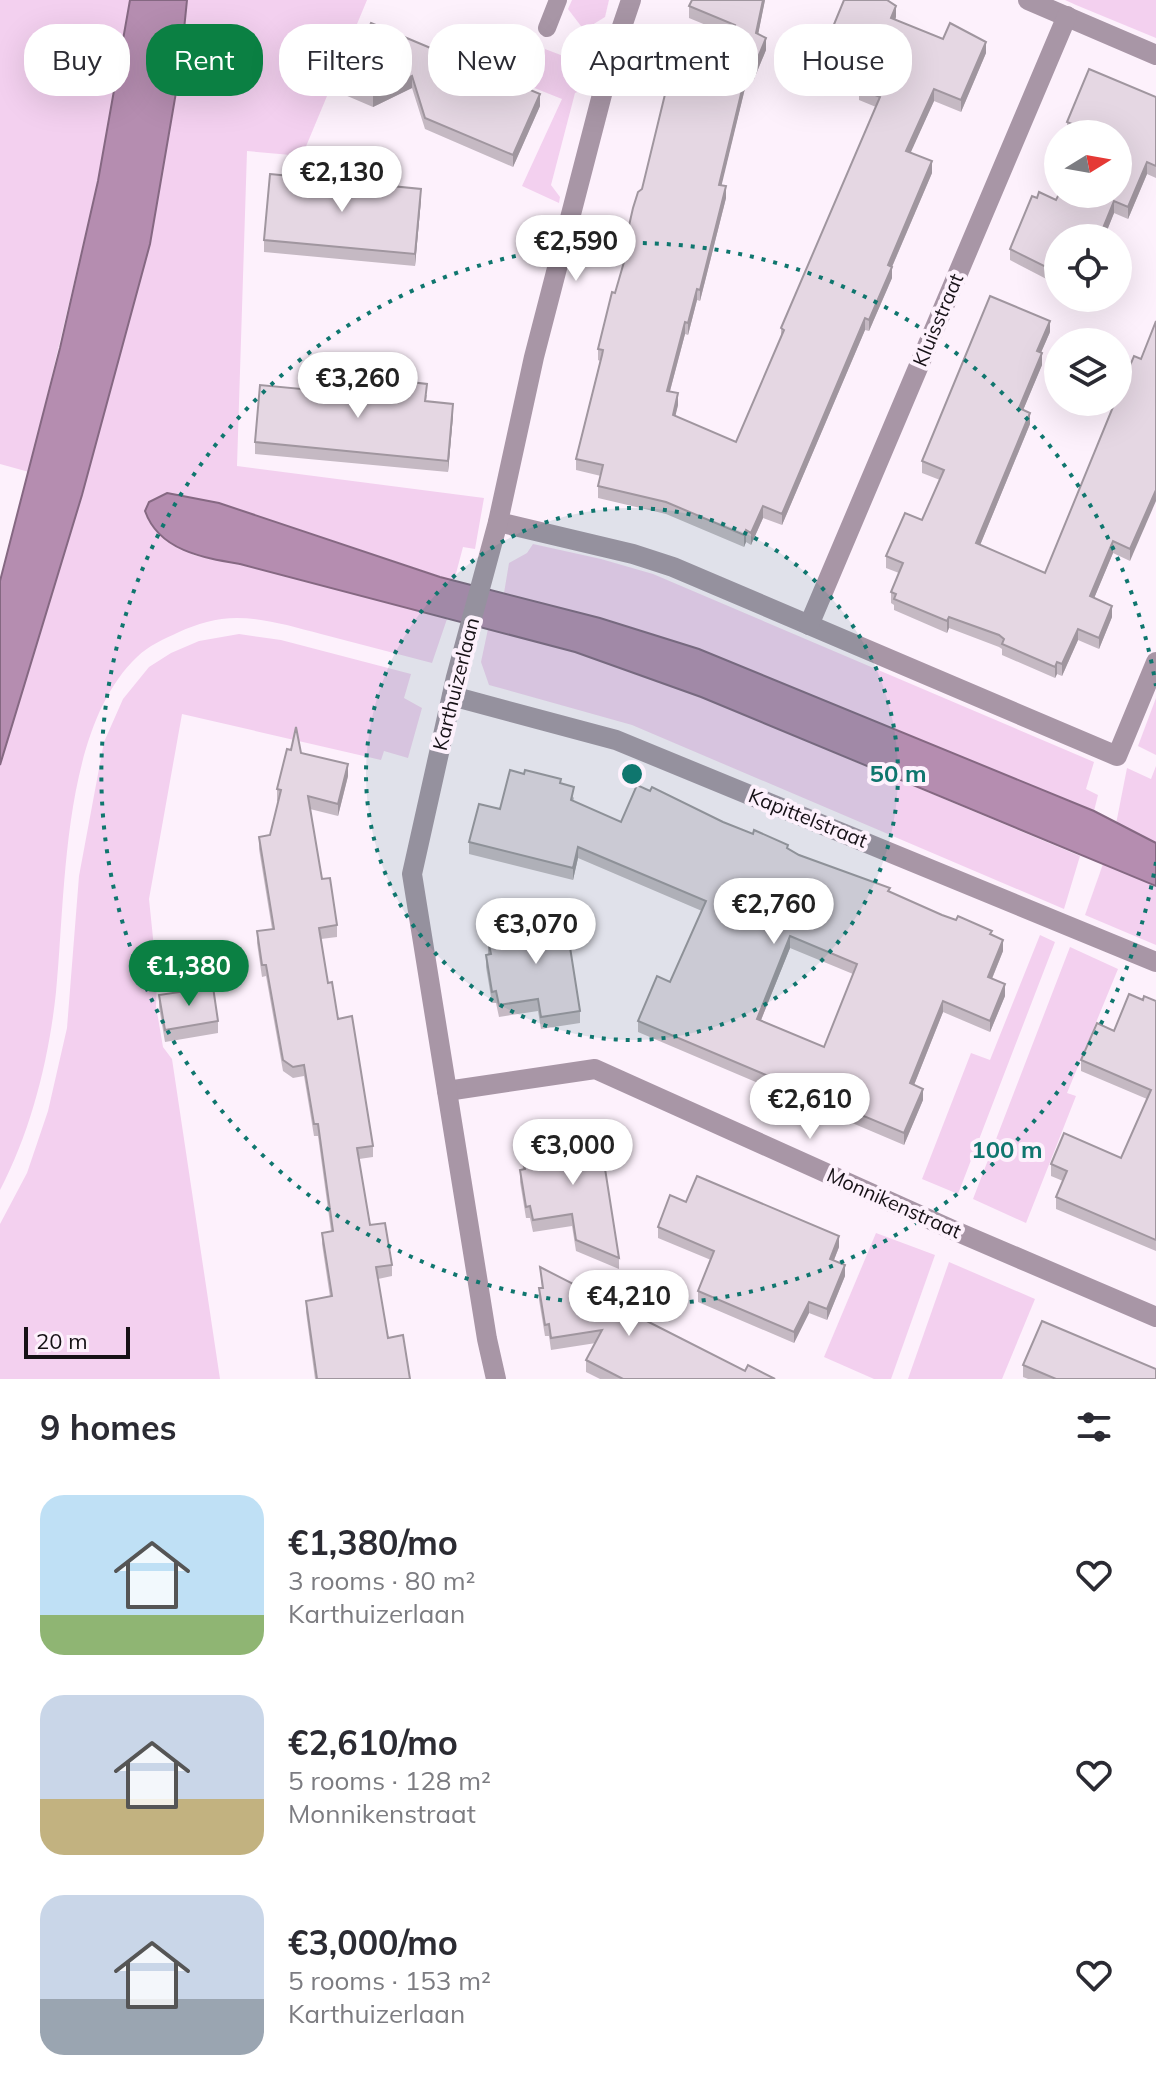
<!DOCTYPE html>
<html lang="en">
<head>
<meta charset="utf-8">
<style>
  :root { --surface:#fff; --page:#f2f2f3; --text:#2b2b33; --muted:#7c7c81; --accent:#0b8043 }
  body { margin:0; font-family:Mulish,sans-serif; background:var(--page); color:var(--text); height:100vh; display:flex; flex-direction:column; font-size:30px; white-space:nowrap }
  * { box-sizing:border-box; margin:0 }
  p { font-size:26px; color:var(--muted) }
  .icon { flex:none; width:44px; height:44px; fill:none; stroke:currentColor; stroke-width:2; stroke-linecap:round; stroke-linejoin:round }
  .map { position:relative; height:1379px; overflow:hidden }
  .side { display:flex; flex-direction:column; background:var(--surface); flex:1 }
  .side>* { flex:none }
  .banner { position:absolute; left:24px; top:24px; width:1108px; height:72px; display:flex; gap:16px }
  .needle { width:52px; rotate:79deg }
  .fabs { position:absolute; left:1044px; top:120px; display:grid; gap:16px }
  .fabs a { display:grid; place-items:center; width:88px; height:88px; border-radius:50%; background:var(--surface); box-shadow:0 8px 32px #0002; font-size:40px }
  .scale { position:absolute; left:24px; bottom:20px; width:106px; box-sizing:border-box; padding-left:8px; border:4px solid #161116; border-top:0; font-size:22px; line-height:28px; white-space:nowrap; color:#161116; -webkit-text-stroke:6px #fdf1fc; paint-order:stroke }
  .price { position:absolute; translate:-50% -68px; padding:0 18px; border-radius:28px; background:#fff; color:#222; font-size:26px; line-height:52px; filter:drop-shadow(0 2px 4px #0008) }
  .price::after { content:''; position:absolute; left:50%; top:48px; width:24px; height:18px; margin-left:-12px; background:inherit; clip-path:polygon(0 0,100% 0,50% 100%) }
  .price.current { background:var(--accent); color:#fff }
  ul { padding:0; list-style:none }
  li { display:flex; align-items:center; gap:24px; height:200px; padding:0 40px }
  li span { display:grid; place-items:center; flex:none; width:224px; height:160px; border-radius:24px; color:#555 }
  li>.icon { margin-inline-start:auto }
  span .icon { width:96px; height:96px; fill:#fffc; stroke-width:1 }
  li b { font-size:34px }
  h2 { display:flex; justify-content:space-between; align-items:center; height:96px; padding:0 40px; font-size:34px }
  .chip { padding:0 28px; border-radius:32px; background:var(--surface); box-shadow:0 8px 32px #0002; font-size:28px; line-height:72px }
  .chip.current { background:var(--accent); color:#fff }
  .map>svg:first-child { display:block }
  .green { fill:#f3d0ef }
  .water { fill:#b58db0; stroke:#856882; stroke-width:2 }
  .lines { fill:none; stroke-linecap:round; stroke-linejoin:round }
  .service { stroke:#a896a6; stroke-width:18 }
  .minor { stroke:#a896a6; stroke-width:20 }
  .wall { fill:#c5b9c3; fill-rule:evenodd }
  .shaded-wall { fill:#a0969f }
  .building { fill:#e5d7e3; stroke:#a0969f; stroke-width:2; fill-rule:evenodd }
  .ring { fill:none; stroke:#0f766e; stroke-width:4; stroke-dasharray:4 8 }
  .labels { text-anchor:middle; stroke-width:8; stroke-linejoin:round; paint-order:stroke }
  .street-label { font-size:20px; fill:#161116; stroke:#fdf1fc }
  .centre { fill:#0f766e; stroke:#fdf1fc; stroke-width:4 }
  .ring-label { font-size:24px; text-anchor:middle; font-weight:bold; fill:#0f766e; stroke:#fdf1fc; stroke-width:8; stroke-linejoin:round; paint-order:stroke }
</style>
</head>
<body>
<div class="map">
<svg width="1156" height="1379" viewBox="0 0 1156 1379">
  <rect width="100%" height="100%" fill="#fdf1fc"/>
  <g class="green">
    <path d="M 0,0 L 130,0 L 98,181 L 29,472 L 0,464 Z"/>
    <path d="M 187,0 L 367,0 L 302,156 L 247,151 L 237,466 L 484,498 L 475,549 L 463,547 L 454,581 L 219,503 L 167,493 L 193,555 L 240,564 L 447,619 L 432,663 C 395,653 358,644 321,634 C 294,627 265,618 237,618 C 216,618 197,624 179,632 C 164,639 148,646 137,657 C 61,729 66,894 56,992 C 49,1059 31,1131 0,1190 L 0,765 L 82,495 L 150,244 L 180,69 Z"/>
    <path d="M 572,0 L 609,0 L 605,17 L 584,30 L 568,9 Z"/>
    <path d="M 1065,0 L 1156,0 L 1156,38 L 1076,5 Z"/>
    <path d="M 545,49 L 587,65 L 590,76 L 586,88 L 575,93 L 551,185 L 560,197 L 559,203 L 522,186 L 562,99 L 532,87 Z"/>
    <path d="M 533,544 L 601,559 L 653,574 L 1094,762 L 1086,789 L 1098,795 L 1094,811 L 699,649 L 600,618 L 504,593 L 509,563 L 527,553 Z"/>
    <path d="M 488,629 L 575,652 L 701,697 L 1080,856 L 1064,909 L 632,725 L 489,685 L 481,662 Z"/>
    <path d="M 239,634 L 281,640 L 411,674 L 404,698 L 422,708 L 408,758 L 384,751 L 381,760 L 182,714 L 149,899 L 157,977 L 156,1006 L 163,1047 L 172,1059 L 220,1379 L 0,1379 L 0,1224 L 27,1173 L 48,1111 L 67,1028 L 79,876 L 104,742 L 123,699 L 149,667 L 171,653 L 199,641 Z"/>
    <path d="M 1156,698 L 1156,755 L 1138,746 Z"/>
    <path d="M 1156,766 L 1156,843 L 1116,824 L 1127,768 L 1151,779 Z"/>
    <path d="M 1103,864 L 1156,886 L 1156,945 L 1085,915 Z"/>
    <path d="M 1040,935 L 1055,942 L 958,1194 L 922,1179 L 971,1053 L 990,1060 Z"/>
    <path d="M 1070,947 L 1118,969 L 1067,1093 L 1076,1096 L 1026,1223 L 973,1199 Z"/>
    <path d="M 876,1233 L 935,1255 L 891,1379 L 874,1379 L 824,1357 Z"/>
    <path d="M 949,1262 L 1035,1299 L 1002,1379 L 908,1379 Z"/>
  </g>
  <g class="water">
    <path d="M 130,0 L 187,0 L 180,69 L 150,244 L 82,495 L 0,765 L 0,581 L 60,348 L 98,181 Z"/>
    <path d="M 167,493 L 219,503 L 440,577 L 600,618 L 699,649 L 1094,811 L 1156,843 L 1156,886 L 701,697 L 575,652 L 240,564 C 204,558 159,551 145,511 L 149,502 Z"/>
  </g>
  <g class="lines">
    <path class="service" d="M 547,28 L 558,0"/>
    <g class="minor">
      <path d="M 1028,0 L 1156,55"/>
      <path d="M 498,522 L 633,554 L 673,567 L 1117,756 L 1156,662"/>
      <path d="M 809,625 L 1067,16"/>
      <path d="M 452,696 L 616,740 L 1156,962"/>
      <path d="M 447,1091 L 595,1069 L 953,1230 L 1156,1317"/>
      <path d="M 496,1379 L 487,1339 L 412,874 L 456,677 L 498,522 L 534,357 L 612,56 L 631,0"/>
    </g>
  </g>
  <g class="wall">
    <path d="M 765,0 L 758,34 L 766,50 L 754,79 L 748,76 L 721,185 L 726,198 L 700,301 L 697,300 L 688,335 L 685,334 L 670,391 L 678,405 L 675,416 L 736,442 L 781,337 L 781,328 L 876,107 L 859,100 L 859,88 L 840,80 L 840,68 L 844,59 L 832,53 L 832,46 L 830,45 L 830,34 L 896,17 L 895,20 L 943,39 L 986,53 L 961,112 L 934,101 L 910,153 L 932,173 L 892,267 L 892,278 L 869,331 L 865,330 L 782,525 L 763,518 L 751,545 L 746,542 L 744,547 L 666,514 L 598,498 L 598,486 L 601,476 L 576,470 L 576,459 L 600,361 L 598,360 L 598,349 L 626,256 L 625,243 L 642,189 L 693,88 L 714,74 L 730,35 L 689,18 L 689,6 Z"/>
    <path d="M 371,23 L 540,106 L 513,167 L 425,129 L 412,88 L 373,107 L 345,95 L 345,84 Z"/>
    <path d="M 1156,97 L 1156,178 L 1147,174 L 1128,219 L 1114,213 L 1104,238 L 1058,238 L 1058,285 L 1010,260 L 1010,249 L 1037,198 L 1056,200 L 1118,134 L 1068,134 L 1067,133 L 1067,122 Z"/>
    <path d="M 421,200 L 415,266 L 264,252 L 264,240 Z"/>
    <path d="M 1050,332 L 1041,352 L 1042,365 L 1023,410 L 1030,424 L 980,545 L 1045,573 L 1141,359 L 1130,561 L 1113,553 L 1094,598 L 1112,617 L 1099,649 L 1078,640 L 1062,676 L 1057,674 L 1055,678 L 1002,655 L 1002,649 L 999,647 L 949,628 L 947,633 L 894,610 L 894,605 L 891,603 L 891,592 L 899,573 L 886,568 L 886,556 L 922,520 L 940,480 L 922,473 L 922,461 Z"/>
    <path d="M 364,395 L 427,395 L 426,401 L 453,416 L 448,472 L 255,454 L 255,442 Z"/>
    <path d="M 301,753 L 348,776 L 338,816 L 310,809 L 322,879 L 337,925 L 337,937 L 321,939 L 328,983 L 373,1146 L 373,1157 L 359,1159 L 370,1225 L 392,1265 L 392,1276 L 378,1279 L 388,1338 L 410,1379 L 315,1379 L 306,1312 L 306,1301 L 330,1297 L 322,1244 L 322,1233 L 331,1231 L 318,1136 L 314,1136 L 304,1076 L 293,1078 L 283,1071 L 266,976 L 262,977 L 257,943 L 257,931 L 272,929 L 259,849 L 259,837 L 270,835 L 278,801 L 277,801 L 277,789 Z"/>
    <path d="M 524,774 L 561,783 L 574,798 L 573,801 L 621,822 L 723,822 L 942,915 L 992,935 L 1003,951 L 992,979 L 1005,996 L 990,1032 L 943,1012 L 914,1085 L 923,1100 L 904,1145 L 638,1032 L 638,1021 L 670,982 L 702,911 L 578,858 L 573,880 L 469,854 L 469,842 L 500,809 ZM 790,948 L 853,974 L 824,1047 L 761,1020 Z"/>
    <path d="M 525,915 L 580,1011 L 580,1023 L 541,1029 L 538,1011 L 499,1017 L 496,1003 L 492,1003 L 486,967 L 486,955 L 488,955 L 488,940 L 526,934 Z"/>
    <path d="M 159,995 L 218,1021 L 218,1033 L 165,1042 L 159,1007 Z"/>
    <path d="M 1143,1000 L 1156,1001 L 1156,1251 L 1056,1209 L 1056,1197 L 1063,1181 L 1051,1176 L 1051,1164 L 1121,1158 L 1147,1099 L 1081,1071 L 1081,1060 L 1114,1031 Z"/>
    <path d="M 559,1130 L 619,1258 L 619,1269 L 576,1251 L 572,1226 L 533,1232 L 530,1218 L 526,1218 L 520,1182 L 520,1170 L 523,1170 L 522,1155 L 560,1149 Z"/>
    <path d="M 686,1202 L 839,1247 L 834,1260 L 845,1276 L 827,1320 L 809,1313 L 794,1343 L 698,1302 L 698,1291 L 711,1260 L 658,1238 L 658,1227 Z"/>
    <path d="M 540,1267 L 745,1371 L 775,1379 L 600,1379 L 586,1372 L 586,1360 L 596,1343 L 551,1350 L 549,1336 L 545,1336 L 539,1300 L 539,1288 L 542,1288 Z"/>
    <path d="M 1023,1365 L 1156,1379 L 1028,1379 L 1023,1377 Z"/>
  </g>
  <g class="shaded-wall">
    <path d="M 763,0 L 765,0 L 756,45 L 756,33 Z"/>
    <path d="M 896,6 L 896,17 L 891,30 L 891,18 Z"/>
    <path d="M 766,38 L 766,50 L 754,79 L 754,67 Z"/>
    <path d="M 986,42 L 986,53 L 961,112 L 961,100 Z"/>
    <path d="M 748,65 L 748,76 L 719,196 L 719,185 Z"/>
    <path d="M 412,76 L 412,88 L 373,107 L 373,95 Z"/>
    <path d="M 934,89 L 934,101 L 906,163 L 906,151 Z"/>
    <path d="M 540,94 L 540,106 L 513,167 L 513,155 Z"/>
    <path d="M 932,161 L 932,173 L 888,276 L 888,265 Z"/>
    <path d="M 1147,162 L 1147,174 L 1128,219 L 1128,207 Z"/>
    <path d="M 726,186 L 726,198 L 700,301 L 700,290 Z"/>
    <path d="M 421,189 L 421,200 L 415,266 L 415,254 Z"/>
    <path d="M 1114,201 L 1114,213 L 1104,238 L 1099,238 Z"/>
    <path d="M 892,267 L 892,278 L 869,331 L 869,320 Z"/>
    <path d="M 697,289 L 697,300 L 688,335 L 688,323 Z"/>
    <path d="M 865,318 L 865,330 L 782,525 L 782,514 Z"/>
    <path d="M 1050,321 L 1050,332 L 1037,362 L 1037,351 Z"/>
    <path d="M 685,322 L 685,334 L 667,402 L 667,391 Z"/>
    <path d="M 1042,353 L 1042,365 L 1019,420 L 1019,408 Z"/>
    <path d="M 678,393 L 678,405 L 673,426 L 673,415 Z"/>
    <path d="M 453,404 L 453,416 L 448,472 L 448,461 Z"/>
    <path d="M 1030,413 L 1030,424 L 976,555 L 976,543 Z"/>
    <path d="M 1156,490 L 1156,501 L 1130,561 L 1130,549 Z"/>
    <path d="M 763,506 L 763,518 L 751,545 L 751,533 Z"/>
    <path d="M 746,530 L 746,542 L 744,547 L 744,535 Z"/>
    <path d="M 1113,541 L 1113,553 L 1090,608 L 1090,596 Z"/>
    <path d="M 1112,606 L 1112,617 L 1099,649 L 1099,638 Z"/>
    <path d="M 949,617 L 949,628 L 947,633 L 947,621 Z"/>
    <path d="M 1078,629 L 1078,640 L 1062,676 L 1062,664 Z"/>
    <path d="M 1057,662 L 1057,674 L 1055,678 L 1055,667 Z"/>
    <path d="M 348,764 L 348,776 L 338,816 L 338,804 Z"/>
    <path d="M 578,847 L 578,858 L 573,880 L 573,868 Z"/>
    <path d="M 790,936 L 790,948 L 757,1030 L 757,1019 Z"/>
    <path d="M 1003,940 L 1003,951 L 988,988 L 988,977 Z"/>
    <path d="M 1005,984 L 1005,996 L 990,1032 L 990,1021 Z"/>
    <path d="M 943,1001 L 943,1012 L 910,1095 L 910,1083 Z"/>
    <path d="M 923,1089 L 923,1100 L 904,1145 L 904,1133 Z"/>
    <path d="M 839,1236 L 839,1247 L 830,1270 L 830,1259 Z"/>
    <path d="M 845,1265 L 845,1276 L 827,1320 L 827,1309 Z"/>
    <path d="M 809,1302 L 809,1313 L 794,1343 L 794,1332 Z"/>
  </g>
  <g class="building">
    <path d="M 692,0 L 763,0 L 756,33 L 766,38 L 754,67 L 748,65 L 719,185 L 726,186 L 700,290 L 697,289 L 688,323 L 685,322 L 667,391 L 678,393 L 673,415 L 736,442 L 784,330 L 781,328 L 880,97 L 859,88 L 864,78 L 840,68 L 848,49 L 832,42 L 834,36 L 830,34 L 844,0 L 887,0 L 896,6 L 891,18 L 943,39 L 950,23 L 986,42 L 961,100 L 934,89 L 906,151 L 932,161 L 888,265 L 892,267 L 869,320 L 865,318 L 782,514 L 763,506 L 751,533 L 746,530 L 744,535 L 666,502 L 598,486 L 603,465 L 576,459 L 602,355 L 603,350 L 598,349 L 612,292 L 615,293 L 624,262 L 628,248 L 625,243 L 633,208 L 638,192 L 642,189 L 668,82 L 693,88 L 697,70 L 714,74 L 735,25 L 689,6 Z"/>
    <path d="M 371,23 L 540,94 L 513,155 L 425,118 L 412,76 L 373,95 L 345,84 Z"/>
    <path d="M 1089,69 L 1156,97 L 1156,166 L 1147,162 L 1128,207 L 1114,201 L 1099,238 L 1058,238 L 1058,273 L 1010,249 L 1032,196 L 1037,198 L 1039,192 L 1056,200 L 1059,194 L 1118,194 L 1118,134 L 1074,134 L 1077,126 L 1067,122 Z"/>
    <path d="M 270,174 L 421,189 L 415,254 L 264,240 Z"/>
    <path d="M 990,296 L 1050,321 L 1037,351 L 1042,353 L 1019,408 L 1030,413 L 976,543 L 1045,573 L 1115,402 L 1118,402 L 1118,394 L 1134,356 L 1141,359 L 1156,321 L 1156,490 L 1130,549 L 1113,541 L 1090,596 L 1112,606 L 1099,638 L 1078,629 L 1062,664 L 1057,662 L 1055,667 L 1002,644 L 1004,639 L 999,635 L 949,617 L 947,621 L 894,599 L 896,594 L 891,592 L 903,563 L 886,556 L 905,513 L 922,520 L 944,470 L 922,461 Z"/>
    <path d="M 366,377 L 427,384 L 425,401 L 453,404 L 448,461 L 255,442 L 260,385 L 364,395 Z"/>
    <path d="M 296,727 L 301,753 L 348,764 L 338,804 L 308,796 L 322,879 L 330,878 L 337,925 L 319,928 L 328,983 L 332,982 L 338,1019 L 352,1016 L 373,1146 L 357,1148 L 370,1225 L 385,1223 L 392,1265 L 376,1267 L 388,1338 L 403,1335 L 410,1379 L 317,1379 L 306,1301 L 332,1296 L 322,1233 L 333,1231 L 318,1124 L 314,1124 L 304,1065 L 293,1067 L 283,1060 L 266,965 L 262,965 L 257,931 L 274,929 L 259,837 L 270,835 L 281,790 L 277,789 L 287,749 L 291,750 Z"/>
    <path d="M 510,770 L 524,774 L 525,770 L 561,779 L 560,783 L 574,787 L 571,800 L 621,822 L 637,785 L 650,791 L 652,787 L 723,822 L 753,834 L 754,830 L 788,845 L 787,848 L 799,855 L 890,888 L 888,891 L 942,915 L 956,920 L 958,916 L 992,931 L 990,934 L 1003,940 L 988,977 L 1005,984 L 990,1021 L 943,1001 L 910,1083 L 923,1089 L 904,1133 L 638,1021 L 657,976 L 670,982 L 706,901 L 578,847 L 573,868 L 469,842 L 479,804 L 500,809 ZM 790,936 L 857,964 L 824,1047 L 757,1019 Z"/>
    <path d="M 564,909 L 580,1011 L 541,1017 L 538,999 L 499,1005 L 496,991 L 492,992 L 486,955 L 491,954 L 488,940 L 528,934 L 525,915 Z"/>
    <path d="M 213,987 L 218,1021 L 165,1030 L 159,995 Z"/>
    <path d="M 1129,994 L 1143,1000 L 1144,996 L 1156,1001 L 1156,1240 L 1056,1197 L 1067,1171 L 1051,1164 L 1064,1133 L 1121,1158 L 1151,1090 L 1081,1060 L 1097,1023 L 1114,1031 Z"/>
    <path d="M 598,1124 L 619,1258 L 576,1240 L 572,1214 L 533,1220 L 530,1206 L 526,1207 L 520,1170 L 525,1169 L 522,1155 L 562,1149 L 559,1130 Z"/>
    <path d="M 697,1176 L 839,1236 L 830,1259 L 845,1265 L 827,1309 L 809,1302 L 794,1332 L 698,1291 L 714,1251 L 658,1227 L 670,1195 L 686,1202 Z"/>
    <path d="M 540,1267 L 616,1306 L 624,1291 L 627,1311 L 745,1371 L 748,1365 L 775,1379 L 623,1379 L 586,1360 L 602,1330 L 551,1338 L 549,1324 L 545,1325 L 539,1288 L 543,1288 Z"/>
    <path d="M 1042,1321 L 1156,1369 L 1156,1379 L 1056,1379 L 1023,1365 Z"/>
  </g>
  <circle cx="632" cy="774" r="266" fill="#0f766e" fill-opacity=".12"/>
  <g class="ring">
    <circle cx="632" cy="774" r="266"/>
    <path d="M1156 862A531 531 0 1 1 1156 686"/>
  </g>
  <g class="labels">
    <g class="street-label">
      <text transform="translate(938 320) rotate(-67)" y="7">Kluisstraat</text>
      <text transform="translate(456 684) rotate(-76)" y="7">Karthuizerlaan</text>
      <text transform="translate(808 818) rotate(22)" y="7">Kapittelstraat</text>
      <text transform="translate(894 1203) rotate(24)" y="7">Monnikenstraat</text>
    </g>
  </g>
  <circle cx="632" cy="774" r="12" class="centre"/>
  <g class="ring-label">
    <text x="898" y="782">50 m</text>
    <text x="1007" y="1158">100 m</text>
  </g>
</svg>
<div class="fabs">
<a><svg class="needle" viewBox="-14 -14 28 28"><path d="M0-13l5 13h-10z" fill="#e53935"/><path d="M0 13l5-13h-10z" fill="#7c7c81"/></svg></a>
<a><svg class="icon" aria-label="locate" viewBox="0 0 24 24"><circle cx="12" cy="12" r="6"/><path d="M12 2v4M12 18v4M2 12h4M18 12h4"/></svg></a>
<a><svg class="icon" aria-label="layers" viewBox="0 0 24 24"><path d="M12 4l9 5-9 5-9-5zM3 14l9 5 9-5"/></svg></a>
</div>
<div class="scale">20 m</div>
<b class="price" style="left:342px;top:214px">€2,130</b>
<b class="price" style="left:576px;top:283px">€2,590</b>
<b class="price" style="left:358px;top:420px">€3,260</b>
<b class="price" style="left:774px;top:946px">€2,760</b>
<b class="price" style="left:536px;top:966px">€3,070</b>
<b class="price current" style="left:189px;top:1008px">€1,380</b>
<b class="price" style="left:810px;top:1141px">€2,610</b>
<b class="price" style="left:573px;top:1187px">€3,000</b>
<b class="price" style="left:629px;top:1338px">€4,210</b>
<div class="banner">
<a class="chip">Buy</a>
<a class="chip current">Rent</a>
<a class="chip">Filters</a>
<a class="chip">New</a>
<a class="chip">Apartment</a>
<a class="chip">House</a>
</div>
</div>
<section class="side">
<h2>9 homes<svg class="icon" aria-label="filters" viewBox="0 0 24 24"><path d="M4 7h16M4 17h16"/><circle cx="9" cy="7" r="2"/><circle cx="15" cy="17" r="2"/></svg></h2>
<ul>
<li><span style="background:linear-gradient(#bfe0f5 75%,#8fb573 0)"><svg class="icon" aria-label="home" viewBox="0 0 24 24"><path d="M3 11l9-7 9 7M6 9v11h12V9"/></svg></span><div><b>€1,380/mo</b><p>3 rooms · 80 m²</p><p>Karthuizerlaan</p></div><svg class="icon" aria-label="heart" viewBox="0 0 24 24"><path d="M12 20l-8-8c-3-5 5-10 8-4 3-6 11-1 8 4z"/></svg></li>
<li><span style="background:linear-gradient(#c9d6e8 65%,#c2b280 0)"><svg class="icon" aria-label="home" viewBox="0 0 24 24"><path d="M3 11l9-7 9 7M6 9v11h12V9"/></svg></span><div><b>€2,610/mo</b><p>5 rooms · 128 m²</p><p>Monnikenstraat</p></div><svg class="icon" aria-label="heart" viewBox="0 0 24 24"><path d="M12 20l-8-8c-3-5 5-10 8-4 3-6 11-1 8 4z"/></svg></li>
<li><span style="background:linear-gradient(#c9d6e8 65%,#9aa5b1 0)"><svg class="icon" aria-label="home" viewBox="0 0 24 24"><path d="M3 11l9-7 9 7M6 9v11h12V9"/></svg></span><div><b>€3,000/mo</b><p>5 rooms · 153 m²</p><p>Karthuizerlaan</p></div><svg class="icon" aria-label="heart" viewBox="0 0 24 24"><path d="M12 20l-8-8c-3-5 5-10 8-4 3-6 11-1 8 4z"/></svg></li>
</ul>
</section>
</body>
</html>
